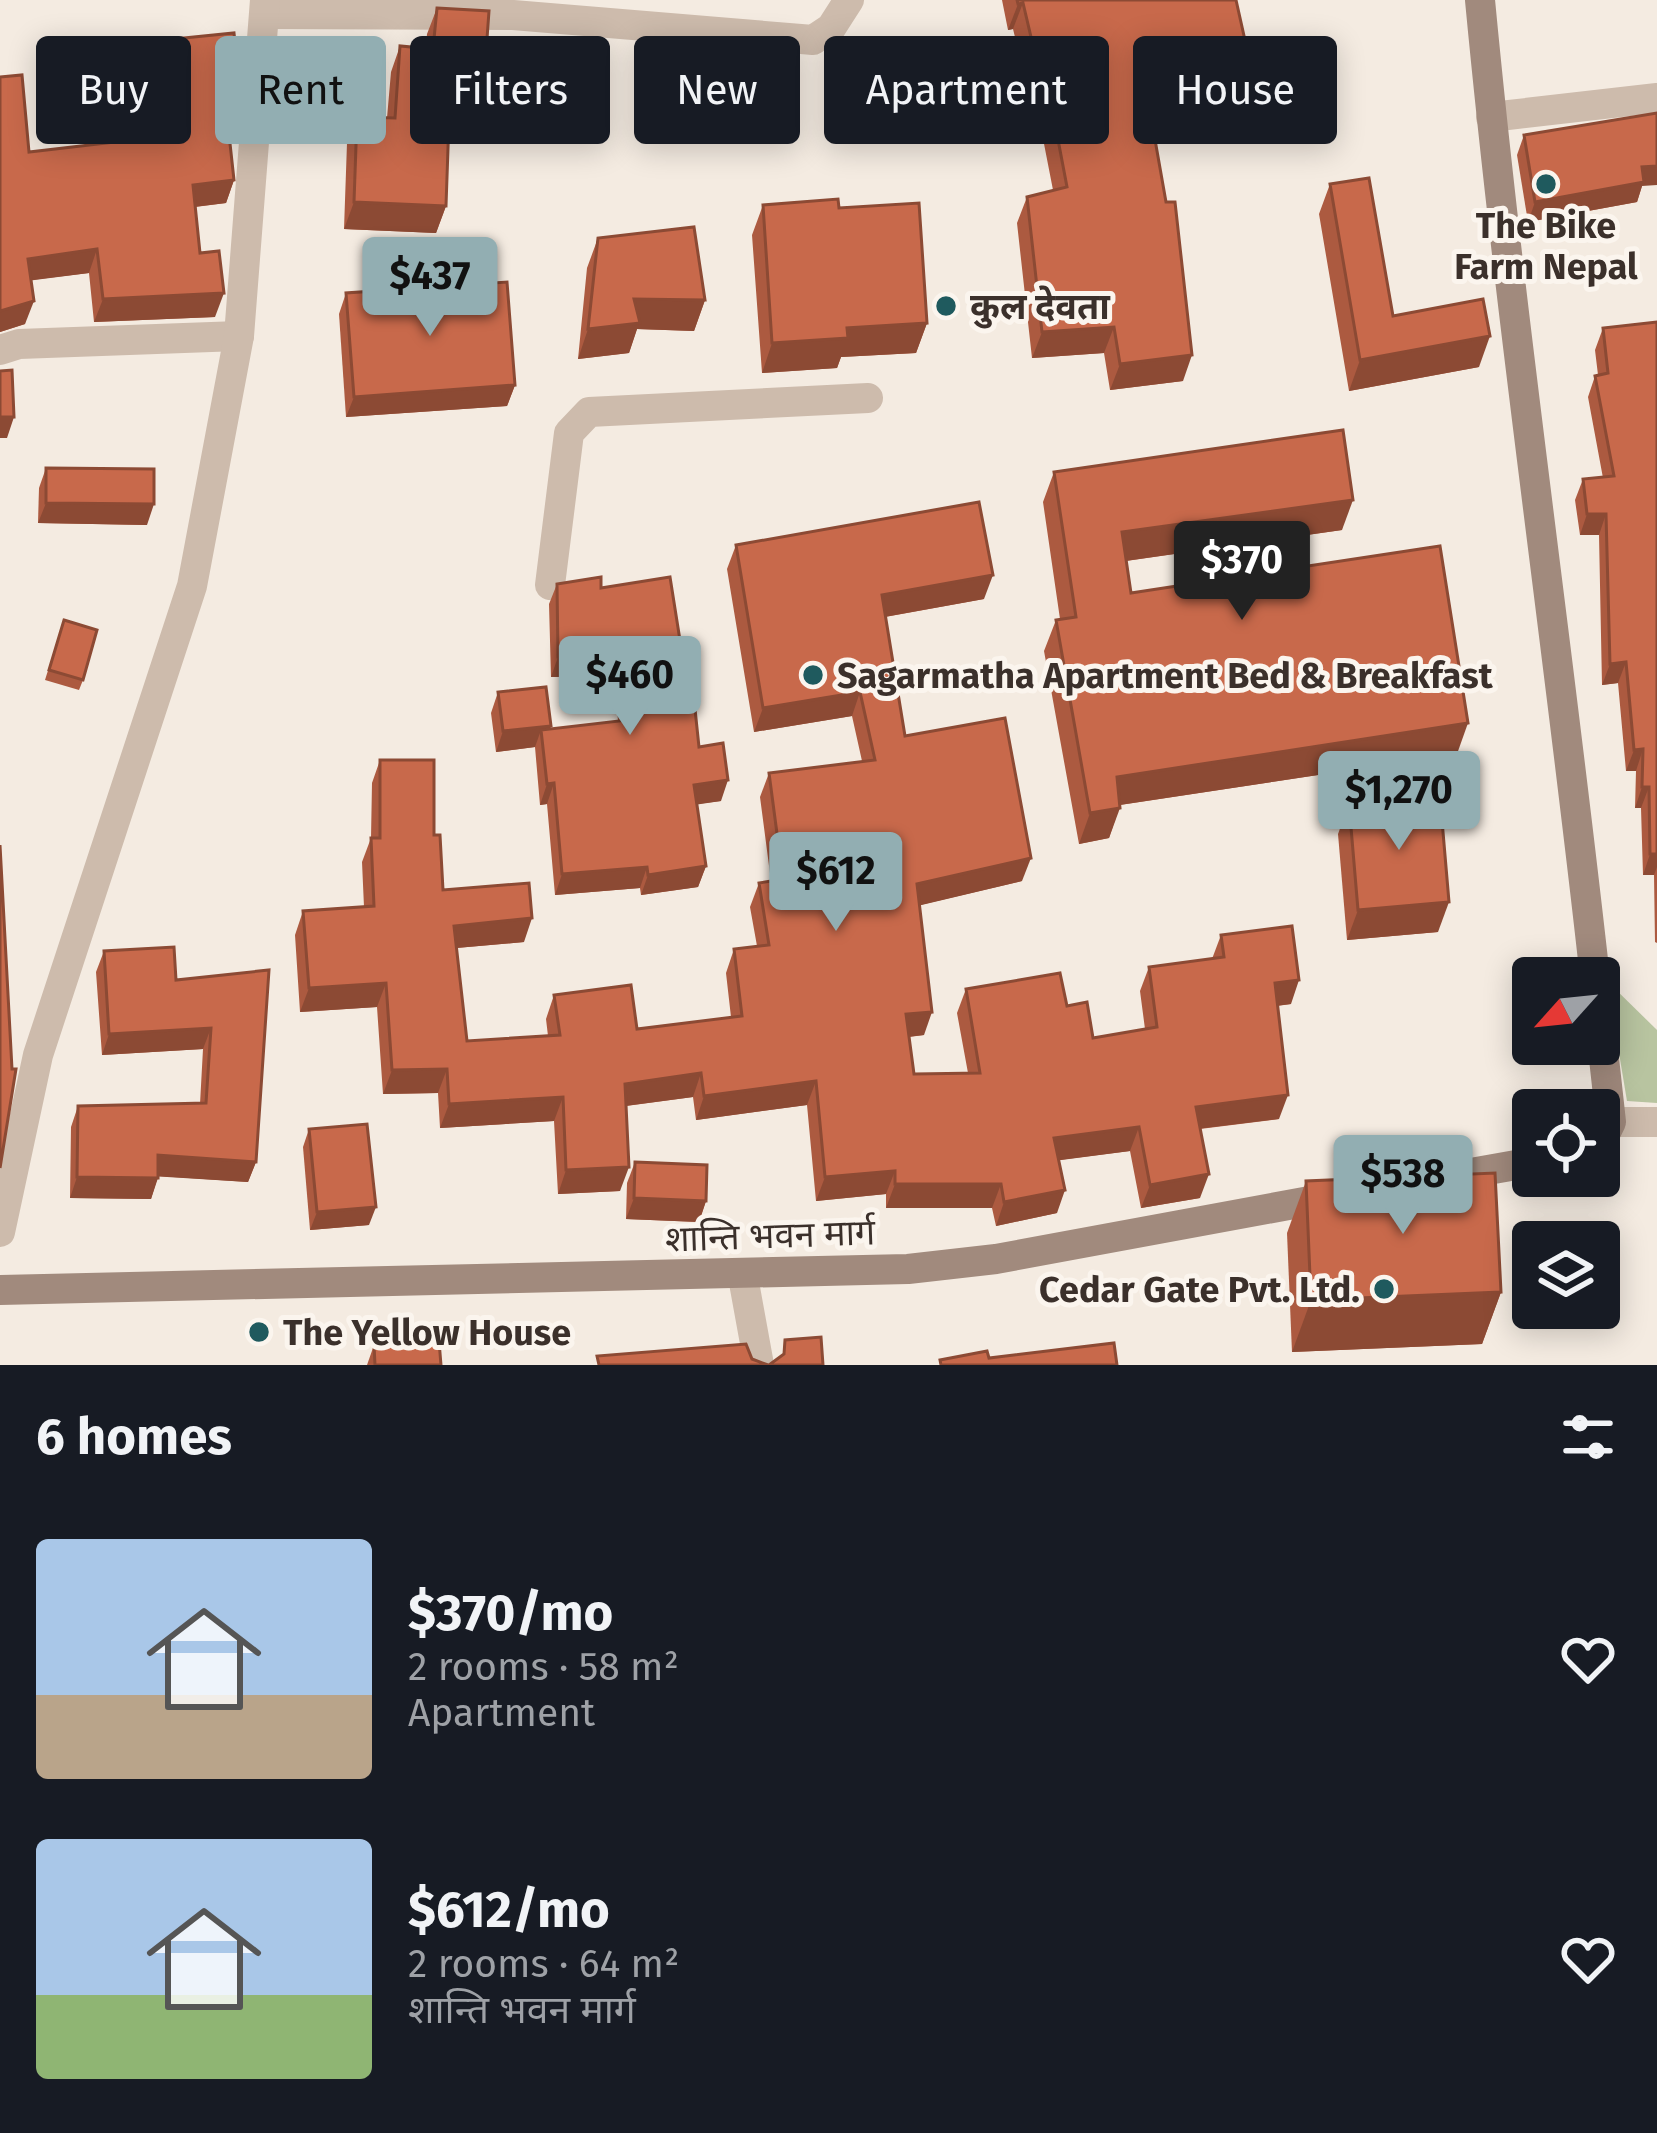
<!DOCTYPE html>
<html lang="en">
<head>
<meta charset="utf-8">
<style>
  :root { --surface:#171b24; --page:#20242c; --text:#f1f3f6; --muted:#9ea1a6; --accent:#92aeb2 }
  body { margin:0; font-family:"Fira Sans","Noto Sans Devanagari",sans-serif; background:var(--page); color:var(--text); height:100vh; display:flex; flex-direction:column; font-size:45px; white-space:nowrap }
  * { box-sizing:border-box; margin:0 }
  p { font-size:39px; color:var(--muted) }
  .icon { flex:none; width:66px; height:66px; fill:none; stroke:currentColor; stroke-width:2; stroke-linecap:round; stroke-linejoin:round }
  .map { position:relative; height:1365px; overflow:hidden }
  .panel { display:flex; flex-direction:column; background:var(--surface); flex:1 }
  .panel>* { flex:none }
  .hud { position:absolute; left:36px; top:36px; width:1587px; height:108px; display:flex; gap:24px }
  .needle { width:78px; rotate:243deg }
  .tools { position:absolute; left:1512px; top:957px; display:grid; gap:24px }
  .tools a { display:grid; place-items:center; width:108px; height:108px; border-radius:12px; background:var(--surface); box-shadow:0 6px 30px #0003; font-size:60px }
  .price { position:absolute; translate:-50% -102px; padding:0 27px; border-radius:12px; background:var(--accent); color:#111; font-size:39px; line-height:78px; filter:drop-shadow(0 3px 6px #0008) }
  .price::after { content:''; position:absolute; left:50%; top:72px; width:36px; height:27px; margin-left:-18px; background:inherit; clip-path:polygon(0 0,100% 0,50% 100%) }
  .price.selected { background:#222; color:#fff }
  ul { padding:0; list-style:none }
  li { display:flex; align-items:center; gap:36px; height:300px; padding:0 36px }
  li span { display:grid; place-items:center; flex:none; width:336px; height:240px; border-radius:12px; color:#555 }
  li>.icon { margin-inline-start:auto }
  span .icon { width:144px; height:144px; fill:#fffc; stroke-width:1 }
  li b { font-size:51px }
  h2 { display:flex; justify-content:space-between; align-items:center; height:144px; padding:0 36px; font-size:51px }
  .tag { padding:0 42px; border-radius:12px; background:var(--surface); box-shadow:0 6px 30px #0003; font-size:42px; line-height:108px }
  .tag.selected { background:var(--accent); color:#111 }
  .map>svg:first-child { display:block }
  .green { fill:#b8c4a0 }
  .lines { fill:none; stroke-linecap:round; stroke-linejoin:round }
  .street { stroke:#cdbbac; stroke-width:30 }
  .secondary { stroke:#a18a7d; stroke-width:30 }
  .wall { fill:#ac5a40 }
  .shaded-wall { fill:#8c4a34 }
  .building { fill:#c8694b; stroke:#8c4a34; stroke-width:3 }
  .poi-dot { fill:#1f5a5e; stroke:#fbf5ee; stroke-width:4.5 }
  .labels { text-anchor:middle; stroke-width:10; stroke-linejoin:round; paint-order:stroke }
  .poi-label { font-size:36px; font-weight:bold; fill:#3b302b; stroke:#fbf5ee; text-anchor:start }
  .street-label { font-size:36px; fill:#3b302b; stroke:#fbf5ee }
</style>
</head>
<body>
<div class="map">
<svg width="1657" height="1365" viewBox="0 0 1657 1365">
  <rect width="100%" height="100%" fill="#f4ebe1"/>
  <path class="green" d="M 1607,981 L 1657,1030 L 1657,1103 L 1627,1101 Z"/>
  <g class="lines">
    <g class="street">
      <path d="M 266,14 L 513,15 L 813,40 L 831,28 L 849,0"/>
      <path d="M 1491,117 L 1657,98"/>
      <path d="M 0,350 L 19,344 L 239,336"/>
      <path d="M 550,585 L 569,433 L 589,412 L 868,398"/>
      <path d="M 1611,1122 L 1657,1122"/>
      <path d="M 0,1232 L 38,1055 L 192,586 L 239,336 L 265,0"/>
      <path d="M 743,1277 L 759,1365"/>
    </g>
    <g class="secondary">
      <path d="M 1480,0 C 1511,327 1559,651 1595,978"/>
      <path d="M 1599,1013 L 1611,1122 L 1599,1146"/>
      <path d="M 1420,1182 L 1533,1162"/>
      <path d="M 0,1290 L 908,1269 L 996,1259 L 1337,1196"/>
    </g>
  </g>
  <g class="wall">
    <path d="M 1002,0 L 1236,0 L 1257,94 L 1248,120 L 1155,140 L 1183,381 L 1110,390 L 1104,353 L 1032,358 L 1017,223 L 1027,197 L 1053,190 L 1038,113 L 1034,114 L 1013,29 L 1008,30 Z"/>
    <path d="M 437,8 L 473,120 L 449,118 L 446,206 L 436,233 L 344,229 L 347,143 L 357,117 L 387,118 L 391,72 L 400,46 L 426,48 L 427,34 Z"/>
    <path d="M 114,45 L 233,129 L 228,129 L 234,180 L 226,203 L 195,207 L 200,253 L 215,317 L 94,322 L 89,273 L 31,280 L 25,324 L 0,332 L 0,77 L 29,152 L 114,142 L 106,68 Z"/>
    <path d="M 1524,135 L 1642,186 L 1637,202 L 1528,222 L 1517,155 Z"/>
    <path d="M 1330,184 L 1393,316 L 1479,367 L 1349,391 L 1319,214 Z"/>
    <path d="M 763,205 L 839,208 L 927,323 L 916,353 L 841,357 L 837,368 L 762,373 L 752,235 Z"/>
    <path d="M 598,238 L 705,300 L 694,331 L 637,329 L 629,353 L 578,359 L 587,268 Z"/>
    <path d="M 346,293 L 515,385 L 507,406 L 346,417 L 339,314 Z"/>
    <path d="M 1657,322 L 1657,943 L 1655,942 L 1654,875 L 1643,875 L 1641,808 L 1635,808 L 1636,771 L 1626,771 L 1618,683 L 1602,685 L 1599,535 L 1580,535 L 1575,500 L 1583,479 L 1603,478 L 1588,397 L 1595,376 L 1598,375 L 1595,350 L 1603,328 Z"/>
    <path d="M 46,468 L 147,525 L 38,523 L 39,488 Z"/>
    <path d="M 1054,472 L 1342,530 L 1126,561 L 1131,593 L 1457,754 L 1120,805 L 1109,838 L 1079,844 L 1044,651 L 1056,620 L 1060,619 L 1043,502 Z"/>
    <path d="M 736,545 L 984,599 L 885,617 L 905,736 L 1022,881 L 920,905 L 924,1035 L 909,1037 L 914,1074 L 968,1073 L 957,1013 L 966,989 L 1067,1006 L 1093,1038 L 1145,1029 L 1140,991 L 1149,967 L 1212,959 L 1221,935 L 1291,1004 L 1277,1006 L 1279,1119 L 1200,1129 L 1200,1198 L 1141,1208 L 1130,1151 L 1059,1160 L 1057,1213 L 996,1226 L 992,1208 L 886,1208 L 886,1194 L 816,1201 L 807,1105 L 696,1120 L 693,1097 L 626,1106 L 620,1191 L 558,1194 L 554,1121 L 440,1128 L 438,1093 L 383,1094 L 377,1007 L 300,1012 L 295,935 L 303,911 L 364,907 L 362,862 L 371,838 L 372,783 L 380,760 L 434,835 L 443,890 L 524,942 L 456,948 L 467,1041 L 548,1036 L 546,1019 L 554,995 L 637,1029 L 731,1017 L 726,973 L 734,949 L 757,946 L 750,907 L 759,883 L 771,881 L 760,797 L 769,773 L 862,761 L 852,716 L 754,732 L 727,569 Z"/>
    <path d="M 557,584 L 601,588 L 685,672 L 699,747 L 721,801 L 697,804 L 706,866 L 698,887 L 641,895 L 640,888 L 555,895 L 547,804 L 540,805 L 535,747 L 496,752 L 491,713 L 498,692 L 551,726 L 550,729 L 618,721 L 614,676 L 551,677 L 549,604 Z"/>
    <path d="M 64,620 L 83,680 L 79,690 L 45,680 Z"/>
    <path d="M 1349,804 L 1438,932 L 1347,940 L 1338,834 Z"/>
    <path d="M 104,951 L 176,980 L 269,970 L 256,1162 L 248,1182 L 158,1176 L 151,1199 L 70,1198 L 71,1127 L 78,1106 L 200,1104 L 203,1049 L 102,1055 L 96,972 Z"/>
    <path d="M 309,1129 L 369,1225 L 310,1230 L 303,1147 Z"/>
    <path d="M 635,1162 L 706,1201 L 699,1222 L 626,1219 L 627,1183 Z"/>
    <path d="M 1306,1181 L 1501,1292 L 1482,1344 L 1292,1352 L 1287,1233 Z"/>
    <path d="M 374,1345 L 441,1365 L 367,1365 Z"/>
  </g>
  <g class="shaded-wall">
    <path d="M 1023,3 L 1013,29 L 1008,30 L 1018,4 Z"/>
    <path d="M 1048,87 L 1038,113 L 1034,114 L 1043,88 Z"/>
    <path d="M 450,91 L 483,94 L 473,120 L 441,118 Z"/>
    <path d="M 1257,94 L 1248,120 L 1141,143 L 1151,117 Z"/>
    <path d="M 241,105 L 233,129 L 217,130 L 226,107 Z"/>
    <path d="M 1657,166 L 1657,185 L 1642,186 L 1637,202 L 1528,222 L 1535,202 L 1642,167 Z"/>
    <path d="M 234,180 L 226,203 L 185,208 L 193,185 Z"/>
    <path d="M 354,202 L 446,206 L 436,233 L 344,229 Z"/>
    <path d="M 97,249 L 89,273 L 19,282 L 28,259 Z"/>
    <path d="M 224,293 L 215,317 L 94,322 L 103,299 Z"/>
    <path d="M 634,299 L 705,300 L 694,331 L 637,329 L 629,353 L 578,359 L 588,329 Z"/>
    <path d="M 34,301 L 25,324 L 0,332 L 0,311 Z"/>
    <path d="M 927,323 L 916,353 L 841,357 L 837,368 L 762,373 L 772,343 L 847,328 Z"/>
    <path d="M 1114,327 L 1104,353 L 1032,358 L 1042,332 Z"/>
    <path d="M 1490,336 L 1479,367 L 1349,391 L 1360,360 Z"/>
    <path d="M 1192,355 L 1183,381 L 1110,390 L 1120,364 Z"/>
    <path d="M 515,385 L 507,406 L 346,417 L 354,397 Z"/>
    <path d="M 0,417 L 14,417 L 7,438 L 0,438 Z"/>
    <path d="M 1353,500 L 1342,530 L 1111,563 L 1122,532 Z"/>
    <path d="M 46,503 L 154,504 L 147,525 L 38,523 Z"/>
    <path d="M 1587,514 L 1606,514 L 1599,535 L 1580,535 Z"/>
    <path d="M 993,575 L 984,599 L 873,619 L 882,595 Z"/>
    <path d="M 622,656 L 614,676 L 551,677 L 558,657 Z"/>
    <path d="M 1626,662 L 1618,683 L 1602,685 L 1610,664 Z"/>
    <path d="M 860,692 L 852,716 L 754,732 L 763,708 Z"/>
    <path d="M 1468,723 L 1457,754 L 1106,807 L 1117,777 Z"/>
    <path d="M 551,726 L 543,746 L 541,730 L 535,747 L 496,752 L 503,731 Z"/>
    <path d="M 1643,749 L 1636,771 L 1626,771 L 1634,750 Z"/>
    <path d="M 728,780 L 721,801 L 687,806 L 694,785 Z"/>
    <path d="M 554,783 L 547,804 L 540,805 L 547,784 Z"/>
    <path d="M 1642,787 L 1649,787 L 1641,808 L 1635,808 Z"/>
    <path d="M 1120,808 L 1109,838 L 1079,844 L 1090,813 Z"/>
    <path d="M 1650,854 L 1657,854 L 1657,867 L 1654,875 L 1643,875 Z"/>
    <path d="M 1031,858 L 1022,881 L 909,908 L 917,884 Z"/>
    <path d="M 706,866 L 698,887 L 641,895 L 648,875 Z"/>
    <path d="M 647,867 L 640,888 L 555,895 L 562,874 Z"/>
    <path d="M 1449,902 L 1438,932 L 1347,940 L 1358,910 Z"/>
    <path d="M 532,918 L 524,942 L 445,949 L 454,926 Z"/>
    <path d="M 1299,980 L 1291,1004 L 1266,1007 L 1275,983 Z"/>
    <path d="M 386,983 L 377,1007 L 300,1012 L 309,988 Z"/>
    <path d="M 932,1012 L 924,1035 L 897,1038 L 906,1014 Z"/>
    <path d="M 211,1028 L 203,1049 L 102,1055 L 109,1034 Z"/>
    <path d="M 447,1069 L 438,1093 L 383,1094 L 392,1070 Z"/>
    <path d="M 701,1073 L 693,1097 L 617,1107 L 625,1084 Z"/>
    <path d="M 816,1081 L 807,1105 L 696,1120 L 704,1096 Z"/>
    <path d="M 1288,1095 L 1279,1119 L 1188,1130 L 1196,1107 Z"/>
    <path d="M 563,1097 L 554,1121 L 440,1128 L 449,1104 Z"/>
    <path d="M 1139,1127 L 1130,1151 L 1046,1162 L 1054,1138 Z"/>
    <path d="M 158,1155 L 256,1162 L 248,1182 L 151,1176 Z"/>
    <path d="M 629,1167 L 620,1191 L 558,1194 L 566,1170 Z"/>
    <path d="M 895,1171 L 886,1194 L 816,1201 L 825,1177 Z"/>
    <path d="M 1209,1174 L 1200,1198 L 1141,1208 L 1150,1185 Z"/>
    <path d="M 77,1177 L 158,1178 L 151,1199 L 70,1198 Z"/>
    <path d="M 895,1184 L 1001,1184 L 992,1208 L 886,1208 Z"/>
    <path d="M 1065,1190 L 1057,1213 L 996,1226 L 1004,1202 Z"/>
    <path d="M 634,1198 L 706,1201 L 699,1222 L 626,1219 Z"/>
    <path d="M 376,1207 L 369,1225 L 310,1230 L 317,1212 Z"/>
    <path d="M 1501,1292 L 1482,1344 L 1292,1352 L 1311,1300 Z"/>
  </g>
  <g class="building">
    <path d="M 1017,0 L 1236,0 L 1257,94 L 1151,117 L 1166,202 L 1175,202 L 1192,355 L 1120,364 L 1114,327 L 1042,332 L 1027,197 L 1067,187 L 1048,87 L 1043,88 L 1023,3 L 1018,4 Z"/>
    <path d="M 437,8 L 489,11 L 483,94 L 450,91 L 446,206 L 354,202 L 357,117 L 395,118 L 400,46 L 433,49 Z"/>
    <path d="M 234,33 L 241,105 L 226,107 L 234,180 L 193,185 L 200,253 L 219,251 L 224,293 L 103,299 L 97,249 L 28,259 L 34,301 L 0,311 L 0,77 L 22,75 L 29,152 L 124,141 L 114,45 Z"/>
    <path d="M 1657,113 L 1657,166 L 1642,167 L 1644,182 L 1535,202 L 1524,135 Z"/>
    <path d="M 1369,178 L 1393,316 L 1483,299 L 1490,336 L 1360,360 L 1330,184 Z"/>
    <path d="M 838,199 L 839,208 L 919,203 L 927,323 L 847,328 L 848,338 L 772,343 L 763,205 Z"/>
    <path d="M 694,227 L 705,300 L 634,299 L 640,323 L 588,329 L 598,238 Z"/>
    <path d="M 507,282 L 515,385 L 354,397 L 346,293 Z"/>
    <path d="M 1657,322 L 1657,854 L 1650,854 L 1649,787 L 1642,787 L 1643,749 L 1634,750 L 1626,662 L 1610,664 L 1606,514 L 1587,514 L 1583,479 L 1614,476 L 1595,376 L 1608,373 L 1603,328 Z"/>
    <path d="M 12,370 L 14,417 L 0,417 L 0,371 Z"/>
    <path d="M 1343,430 L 1353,500 L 1122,532 L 1131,593 L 1440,546 L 1468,723 L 1117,777 L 1120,808 L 1090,813 L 1056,620 L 1076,617 L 1054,472 Z"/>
    <path d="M 46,468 L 154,469 L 154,504 L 46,503 Z"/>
    <path d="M 979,502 L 993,575 L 882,595 L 905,736 L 1005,718 L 1031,858 L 917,884 L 932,1012 L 906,1014 L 914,1074 L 980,1073 L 966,989 L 1060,973 L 1067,1006 L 1087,1002 L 1093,1038 L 1157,1027 L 1149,967 L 1224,957 L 1221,935 L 1292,926 L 1299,980 L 1275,983 L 1288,1095 L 1196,1107 L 1209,1174 L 1150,1185 L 1139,1127 L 1054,1138 L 1065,1190 L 1004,1202 L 1001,1184 L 895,1184 L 895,1171 L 825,1177 L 816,1081 L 704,1096 L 701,1073 L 625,1084 L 629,1167 L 566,1170 L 563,1097 L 449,1104 L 447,1069 L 392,1070 L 386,983 L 309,988 L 303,911 L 374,906 L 371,838 L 380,838 L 380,760 L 434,760 L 434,835 L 440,835 L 443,890 L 529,883 L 532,918 L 454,926 L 467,1041 L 560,1035 L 554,995 L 631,985 L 637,1029 L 742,1016 L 734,949 L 769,945 L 759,883 L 783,879 L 769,773 L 875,760 L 860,692 L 763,708 L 736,545 Z"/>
    <path d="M 601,577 L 601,588 L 670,577 L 685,672 L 691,671 L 699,747 L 723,743 L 728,780 L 694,785 L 706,866 L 648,875 L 647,867 L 562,874 L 554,783 L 547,784 L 541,730 L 628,720 L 622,656 L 558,657 L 557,584 Z"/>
    <path d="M 64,620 L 97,630 L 83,680 L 49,670 Z"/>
    <path d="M 546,687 L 551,726 L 503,731 L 498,692 Z"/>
    <path d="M 1440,797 L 1449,902 L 1358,910 L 1349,804 Z"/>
    <path d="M 0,845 L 12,1069 L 16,1069 L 0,1168 Z"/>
    <path d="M 174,947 L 176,980 L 269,970 L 256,1162 L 158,1155 L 158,1178 L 77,1177 L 78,1106 L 206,1103 L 211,1028 L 109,1034 L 104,951 Z"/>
    <path d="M 367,1124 L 376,1207 L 317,1212 L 309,1129 Z"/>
    <path d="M 635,1162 L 707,1165 L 706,1201 L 634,1198 Z"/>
    <path d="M 1495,1173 L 1501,1292 L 1311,1300 L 1306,1181 Z"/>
    <path d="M 821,1337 L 823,1365 L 769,1365 L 784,1354 L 785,1340 Z"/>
    <path d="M 439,1341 L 441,1365 L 375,1365 L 374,1345 Z"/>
    <path d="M 1114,1343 L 1117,1365 L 941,1365 L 940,1360 L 987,1351 L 989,1358 Z"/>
    <path d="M 746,1344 L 752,1359 L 768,1365 L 599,1365 L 597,1356 Z"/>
  </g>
  <g class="poi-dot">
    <circle cx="1546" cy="184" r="12"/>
    <circle cx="946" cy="306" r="12"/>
    <circle cx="813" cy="675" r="12"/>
    <circle cx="1384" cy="1289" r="12"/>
    <circle cx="259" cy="1332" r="12"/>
  </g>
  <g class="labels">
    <g class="poi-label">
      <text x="1546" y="238" text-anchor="middle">The Bike<tspan x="1546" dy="41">Farm Nepal</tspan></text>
      <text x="970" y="319">कुल देवता</text>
      <text x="837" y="688">Sagarmatha Apartment Bed &amp; Breakfast</text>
      <text x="1360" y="1302" text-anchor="end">Cedar Gate Pvt. Ltd.</text>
      <text x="283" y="1345">The Yellow House</text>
    </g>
    <g class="street-label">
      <text transform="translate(770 1235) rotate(-2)" y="13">शान्ति भवन मार्ग</text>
    </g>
  </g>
</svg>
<div class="tools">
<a><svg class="needle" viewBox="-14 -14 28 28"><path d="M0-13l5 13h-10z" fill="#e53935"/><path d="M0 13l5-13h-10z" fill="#9ea1a6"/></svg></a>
<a><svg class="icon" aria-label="locate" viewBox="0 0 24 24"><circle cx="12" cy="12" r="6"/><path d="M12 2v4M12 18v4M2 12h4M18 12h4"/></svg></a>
<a><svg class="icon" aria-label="layers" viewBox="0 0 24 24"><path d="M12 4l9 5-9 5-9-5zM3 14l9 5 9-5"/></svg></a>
</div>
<b class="price" style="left:430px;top:339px">$437</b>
<b class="price selected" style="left:1242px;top:623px">$370</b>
<b class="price" style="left:630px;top:738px">$460</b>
<b class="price" style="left:1399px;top:853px">$1,270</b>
<b class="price" style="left:836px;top:934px">$612</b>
<b class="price" style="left:1403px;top:1237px">$538</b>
<div class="hud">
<a class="tag">Buy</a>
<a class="tag selected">Rent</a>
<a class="tag">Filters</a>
<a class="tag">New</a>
<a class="tag">Apartment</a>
<a class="tag">House</a>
</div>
</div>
<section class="panel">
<h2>6 homes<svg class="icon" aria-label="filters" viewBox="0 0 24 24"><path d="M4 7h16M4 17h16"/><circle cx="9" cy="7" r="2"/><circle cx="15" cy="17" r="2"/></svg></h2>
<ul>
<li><span style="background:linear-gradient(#a9c7e8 65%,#b9a48a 0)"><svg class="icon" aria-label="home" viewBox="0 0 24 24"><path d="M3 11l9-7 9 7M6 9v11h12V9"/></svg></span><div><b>$370/mo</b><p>2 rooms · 58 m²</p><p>Apartment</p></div><svg class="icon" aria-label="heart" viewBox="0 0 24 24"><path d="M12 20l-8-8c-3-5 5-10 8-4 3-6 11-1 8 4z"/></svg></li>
<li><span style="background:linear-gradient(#a9c7e8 65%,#8fb573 0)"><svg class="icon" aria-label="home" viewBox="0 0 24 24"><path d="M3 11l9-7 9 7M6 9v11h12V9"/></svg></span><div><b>$612/mo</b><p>2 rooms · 64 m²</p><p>शान्ति भवन मार्ग</p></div><svg class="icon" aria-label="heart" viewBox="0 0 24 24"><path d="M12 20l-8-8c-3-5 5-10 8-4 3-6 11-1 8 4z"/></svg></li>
</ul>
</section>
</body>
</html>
